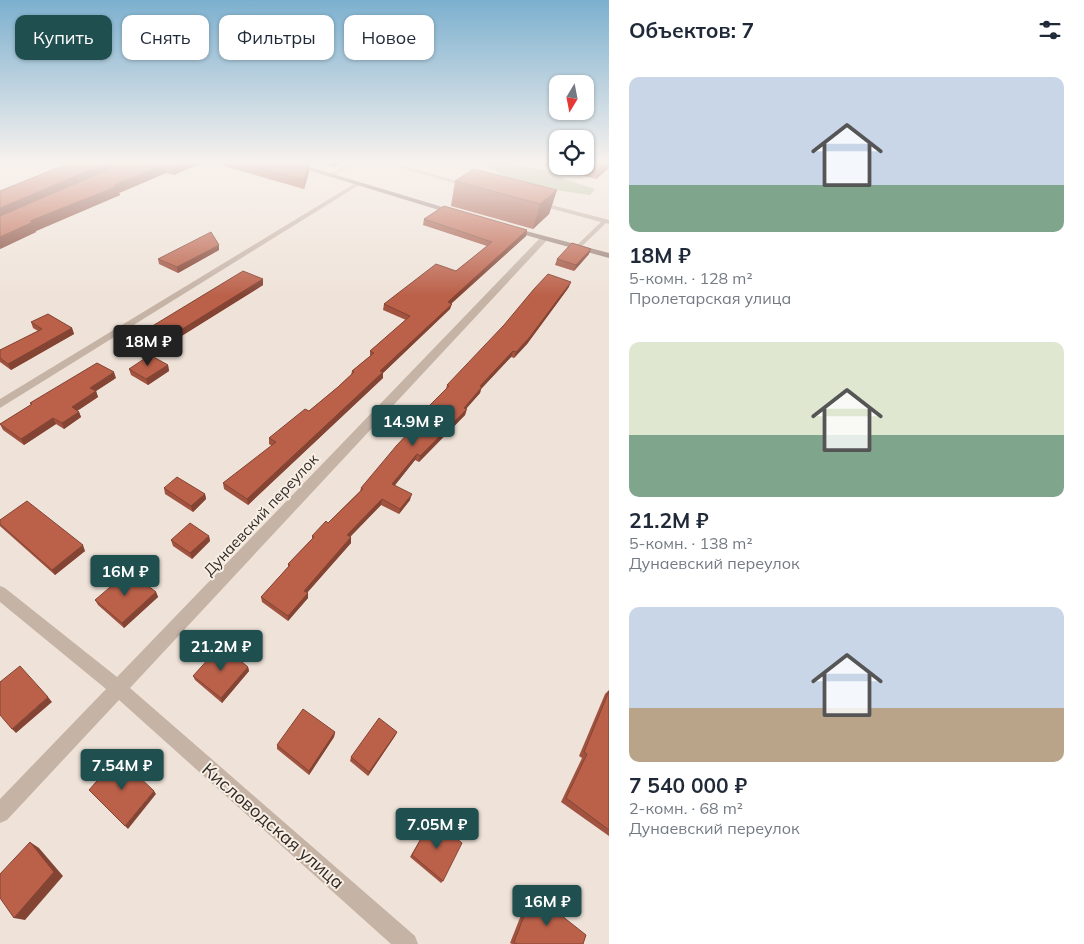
<!DOCTYPE html>
<html lang="ru">
<head>
<meta charset="utf-8">
<style>
  :root { --surface:#fff; --page:#f6f6f7; --text:#1f2937; --muted:#747a83; --accent:#204f50 }
  body { margin:0; font-family:Mulish,sans-serif; background:var(--page); color:var(--text); height:100vh; display:flex; flex-direction:column; font-size:19px; white-space:nowrap }
  * { box-sizing:border-box; margin:0 }
  p { font-size:16px; color:var(--muted) }
  .icon { flex:none; width:28px; height:28px; fill:none; stroke:currentColor; stroke-width:2; stroke-linecap:round; stroke-linejoin:round }
  .map { position:relative; flex:1; overflow:hidden }
  .details { display:flex; flex-direction:column; background:var(--surface); width:475px }
  .details>* { flex:none }
  .hud { position:absolute; left:15px; top:15px; width:475px; height:45px; display:flex; gap:10px }
  .needle { width:32px; rotate:190deg }
  .fabs { position:absolute; left:549px; top:75px; display:grid; gap:10px }
  .fabs a { display:grid; place-items:center; width:45px; height:45px; border-radius:10px; background:var(--surface); box-shadow:0 1px 4px #0004; font-size:25px }
  .price { position:absolute; translate:-50% -42px; padding:0 11px; border-radius:5px; background:var(--accent); color:#fff; font-size:16px; line-height:32px; filter:drop-shadow(0 1px 2px #0008) }
  .price::after { content:''; position:absolute; left:50%; top:30px; width:15px; height:11px; margin-left:-8px; background:inherit; clip-path:polygon(0 0,100% 0,50% 100%) }
  .price.on { background:#222; color:#fff }
  ul { padding:0; list-style:none }
  li { display:grid; align-content:center; gap:10px; height:265px; padding:0 20px }
  li span { display:grid; place-items:center; height:155px; border-radius:10px; color:#555 }
  li>.icon { margin-inline-start:auto }
  span .icon { width:90px; height:90px; fill:#fffc; stroke-width:1 }
  li b { font-size:21px }
  h2 { display:flex; justify-content:space-between; align-items:center; height:60px; padding:0 20px; font-size:21px }
  .pill { padding:0 18px; border-radius:10px; background:var(--surface); box-shadow:0 1px 4px #0004; font-size:18px; line-height:45px }
  .pill.on { background:var(--accent); color:#fff }
  main { display:flex; flex:1; min-height:0 }
  .map>svg:first-child { display:block }
  .green { fill:#b2bc9a }
  .lines { fill:none; stroke-linecap:round; stroke-linejoin:round }
  .service { fill:#c5b3a6; fill-rule:evenodd }
  .minor { fill:#c5b3a6; fill-rule:evenodd }
  .secondary { fill:#998278; fill-rule:evenodd }
  .wall { fill:#a15340 }
  .shaded-wall { fill:#834434 }
  .building { fill:#bb614a; stroke:#834434 }
  .labels { text-anchor:middle; stroke-width:4; stroke-linejoin:round; paint-order:stroke }
  .street-label { font-size:15px; fill:#322926; stroke:#f7eee4 }
  .near-street-label { font-size:18px; fill:#322926; stroke:#f7eee4 }
</style>
</head>
<body>
<main>
<div class="map">
<svg width="609" height="944" viewBox="0 0 609 944">
  <rect width="100%" height="100%" fill="#efe3d9"/>
  <path class="green" d="M 485,162 L 505,162 L 555,173 L 564,179 L 595,189 L 590,195 L 522,185 L 483,165 Z"/>
  <g class="lines">
    <g class="service">
      <path d="M 380,162 L 389,162 L 471,185 L 468,187 Z"/>
      <path d="M 540,202 L 609,220 L 609,224 L 606,223 L 580,248 L 576,248 L 576,246 L 601,222 L 538,205 L 537,204 Z"/>
    </g>
    <g class="minor">
      <path d="M 350,162 L 358,162 L 332,177 L 327,176 Z"/>
      <path d="M 354,184 L 359,185 L 0,408 L 0,399 Z"/>
      <path d="M 542,236 L 549,238 L 130,688 L 415,936 L 418,944 L 391,944 L 119,700 L 7,820 L 0,823 L 0,799 L 106,689 L 0,602 L 0,586 L 5,588 L 117,677 Z"/>
    </g>
    <g class="secondary">
      <path d="M 282,162 L 293,162 L 459,212 L 452,214 Z"/>
      <path d="M 507,226 L 609,253 L 609,258 L 507,230 Z"/>
    </g>
  </g>
  <g class="wall">
    <path d="M 72,162 L 204,162 L 174,175 L 166,173 L 119,193 L 120,195 L 36,231 L 36,232 L 0,249 Z"/>
    <path d="M 209,162 L 312,162 L 311,165 L 309,165 L 309,172 L 304,189 Z"/>
    <path d="M 320,162 L 342,162 L 335,167 Z"/>
    <path d="M 529,162 L 558,162 L 558,166 L 585,166 L 585,162 L 609,162 L 609,168 L 596,179 Z"/>
    <path d="M 455,181 L 557,190 L 549,214 L 533,229 L 451,206 Z"/>
    <path d="M 424,219 L 527,230 L 526,236 L 451,304 L 450,309 L 383,373 L 383,378 L 248,505 L 224,489 L 223,483 L 272,446 L 269,444 L 269,438 L 309,411 L 338,387 L 351,375 L 352,371 L 370,356 L 370,351 L 406,320 L 383,310 L 384,304 L 456,271 L 487,246 L 423,225 Z"/>
    <path d="M 219,250 L 178,273 L 159,264 L 158,259 Z"/>
    <path d="M 589,254 L 574,271 L 555,265 L 557,259 Z"/>
    <path d="M 263,279 L 263,285 L 151,355 L 133,345 L 131,339 Z"/>
    <path d="M 569,287 L 527,344 L 514,358 L 511,357 L 481,389 L 480,393 L 466,409 L 465,415 L 419,462 L 415,460 L 395,485 L 410,500 L 399,514 L 381,505 L 350,537 L 351,537 L 351,543 L 307,593 L 308,598 L 288,621 L 262,602 L 261,597 L 288,567 L 288,564 L 312,539 L 312,536 L 328,523 L 360,491 L 361,488 L 429,411 L 430,405 L 446,389 L 447,385 Z"/>
    <path d="M 31,322 L 72,328 L 74,334 L 11,370 L 0,362 L 0,350 L 38,331 L 33,328 Z"/>
    <path d="M 168,365 L 169,371 L 148,385 L 131,375 L 129,369 Z"/>
    <path d="M 116,378 L 96,391 L 98,397 L 77,411 L 79,412 L 81,417 L 64,429 L 56,424 L 24,445 L 3,430 L 0,424 L 31,405 L 30,403 Z"/>
    <path d="M 164,488 L 205,494 L 206,499 L 193,512 L 165,494 Z"/>
    <path d="M 0,520 L 85,551 L 55,575 L 1,527 L 0,526 Z"/>
    <path d="M 209,536 L 210,541 L 192,559 L 173,546 L 171,540 Z"/>
    <path d="M 156,592 L 158,597 L 124,628 L 98,605 L 95,600 Z"/>
    <path d="M 248,667 L 249,671 L 222,703 L 195,680 L 193,676 Z"/>
    <path d="M 609,690 L 609,836 L 561,802 L 582,758 L 579,756 L 605,694 Z"/>
    <path d="M 335,732 L 334,737 L 309,775 L 277,749 L 277,745 Z"/>
    <path d="M 397,732 L 395,736 L 368,776 L 350,761 L 351,757 Z"/>
    <path d="M 432,819 L 443,881 L 441,883 L 410,857 Z"/>
    <path d="M 533,893 L 583,944 L 512,944 L 510,943 L 529,895 Z"/>
  </g>
  <g class="shaded-wall">
    <path d="M 109,162 L 133,162 L 0,220 L 0,208 Z"/>
    <path d="M 181,162 L 204,162 L 174,175 L 172,166 Z"/>
    <path d="M 335,162 L 342,162 L 335,167 Z"/>
    <path d="M 602,162 L 609,162 L 609,168 L 596,179 Z"/>
    <path d="M 309,163 L 309,172 L 304,189 L 304,180 Z"/>
    <path d="M 164,164 L 166,173 L 119,193 L 120,195 L 36,231 L 36,232 L 0,249 L 0,237 L 30,221 Z"/>
    <path d="M 557,190 L 549,214 L 533,229 L 540,204 Z"/>
    <path d="M 527,230 L 526,236 L 446,308 L 448,302 Z"/>
    <path d="M 219,245 L 219,250 L 178,273 L 177,267 Z"/>
    <path d="M 591,249 L 589,254 L 574,271 L 576,265 Z"/>
    <path d="M 263,279 L 263,285 L 151,355 L 150,349 Z"/>
    <path d="M 571,282 L 569,287 L 527,344 L 514,358 L 516,352 Z"/>
    <path d="M 452,304 L 450,309 L 383,373 L 383,378 L 248,505 L 247,499 L 380,371 Z"/>
    <path d="M 72,328 L 74,334 L 11,370 L 8,364 Z"/>
    <path d="M 513,351 L 511,357 L 481,389 L 480,393 L 463,412 L 467,409 L 465,415 L 419,462 L 420,456 L 464,408 L 480,386 Z"/>
    <path d="M 168,365 L 169,371 L 148,385 L 146,379 Z"/>
    <path d="M 114,372 L 116,378 L 96,391 L 98,397 L 74,413 L 72,407 L 90,388 Z"/>
    <path d="M 79,412 L 81,417 L 64,429 L 62,423 Z"/>
    <path d="M 53,418 L 56,424 L 24,445 L 21,439 Z"/>
    <path d="M 417,454 L 415,460 L 391,490 L 392,484 Z"/>
    <path d="M 205,494 L 206,499 L 193,512 L 191,506 Z"/>
    <path d="M 412,494 L 410,500 L 399,514 L 400,509 Z"/>
    <path d="M 382,499 L 381,505 L 347,540 L 347,535 Z"/>
    <path d="M 209,536 L 210,541 L 192,559 L 190,553 Z"/>
    <path d="M 351,537 L 351,543 L 304,596 L 304,591 Z"/>
    <path d="M 83,545 L 85,551 L 55,575 L 52,570 Z"/>
    <path d="M 156,592 L 158,597 L 124,628 L 122,623 Z"/>
    <path d="M 308,593 L 308,598 L 288,621 L 288,616 Z"/>
    <path d="M 248,667 L 249,671 L 222,703 L 221,698 Z"/>
    <path d="M 48,697 L 52,702 L 16,733 L 12,729 Z"/>
    <path d="M 335,732 L 334,737 L 309,775 L 309,771 Z"/>
    <path d="M 397,732 L 395,736 L 368,776 L 369,772 Z"/>
    <path d="M 154,791 L 156,794 L 128,829 L 125,826 Z"/>
    <path d="M 30,842 L 39,848 L 63,876 L 25,920 L 14,918 Z"/>
  </g>
  <g class="building">
    <path d="M 72,162 L 109,162 L 0,208 L 0,191 Z"/>
    <path d="M 126,162 L 181,162 L 172,166 L 164,164 L 115,185 L 118,186 L 30,221 L 33,222 L 0,237 L 0,216 Z"/>
    <path d="M 241,162 L 308,162 L 309,163 L 304,180 Z"/>
    <path d="M 474,169 L 557,190 L 540,204 L 455,181 Z"/>
    <path d="M 444,206 L 527,230 L 448,302 L 452,304 L 380,371 L 383,372 L 247,499 L 223,483 L 276,442 L 269,438 L 305,409 L 309,411 L 338,387 L 354,372 L 352,371 L 374,353 L 370,351 L 410,316 L 384,304 L 436,264 L 456,271 L 492,242 L 424,219 Z"/>
    <path d="M 211,232 L 219,245 L 177,267 L 158,259 Z"/>
    <path d="M 572,243 L 591,249 L 576,265 L 557,259 Z"/>
    <path d="M 243,271 L 263,279 L 150,349 L 131,339 Z"/>
    <path d="M 548,274 L 571,282 L 529,338 L 516,352 L 513,351 L 480,386 L 482,387 L 464,408 L 467,409 L 420,456 L 417,454 L 392,484 L 412,494 L 400,509 L 382,499 L 347,535 L 351,537 L 304,591 L 308,593 L 288,616 L 261,597 L 290,565 L 288,564 L 314,537 L 312,536 L 326,521 L 328,523 L 363,489 L 361,488 L 397,445 L 433,407 L 430,405 L 449,386 L 447,385 L 504,325 L 534,289 Z"/>
    <path d="M 48,314 L 72,328 L 8,364 L 0,358 L 0,350 L 42,329 L 31,322 Z"/>
    <path d="M 150,355 L 168,365 L 146,379 L 129,369 Z"/>
    <path d="M 97,363 L 114,372 L 90,388 L 96,391 L 72,407 L 79,412 L 62,423 L 53,418 L 21,439 L 0,424 L 32,404 L 30,403 Z"/>
    <path d="M 177,477 L 205,494 L 191,506 L 164,488 Z"/>
    <path d="M 27,501 L 83,545 L 52,570 L 0,524 L 0,520 Z"/>
    <path d="M 190,523 L 209,536 L 190,553 L 171,540 Z"/>
    <path d="M 129,571 L 156,592 L 122,623 L 95,600 Z"/>
    <path d="M 221,645 L 248,667 L 221,698 L 193,676 Z"/>
    <path d="M 20,666 L 48,697 L 12,729 L 0,715 L 0,682 Z"/>
    <path d="M 609,691 L 609,830 L 566,798 L 587,754 L 584,752 Z"/>
    <path d="M 303,709 L 335,732 L 309,771 L 277,745 Z"/>
    <path d="M 379,718 L 397,732 L 369,772 L 351,757 Z"/>
    <path d="M 118,757 L 154,791 L 125,826 L 89,790 Z"/>
    <path d="M 432,819 L 462,843 L 443,881 L 412,855 Z"/>
    <path d="M 30,842 L 54,872 L 14,918 L 0,898 L 0,874 Z"/>
    <path d="M 533,893 L 586,935 L 583,944 L 517,944 L 514,942 Z"/>
  </g>
  <linearGradient id="sky" x2="0" y2="1"><stop stop-color="#7cb0cf"/><stop offset="0.55" stop-color="#f8f2ee"/><stop offset="1" stop-color="#f8f2ee" stop-opacity="0"/></linearGradient>
  <rect width="609" height="295" fill="url(#sky)"/>
  <g class="labels">
    <g class="street-label">
      <text transform="translate(261 515) rotate(-47)" y="5">Дунаевский переулок</text>
    </g>
    <g class="near-street-label">
      <text transform="translate(273 826) rotate(41)" y="6">Кисловодская улица</text>
    </g>
  </g>
</svg>
<div class="fabs">
<a><svg class="needle" viewBox="-14 -14 28 28"><path d="M0-13l5 13h-10z" fill="#e53935"/><path d="M0 13l5-13h-10z" fill="#747a83"/></svg></a>
<a><svg class="icon" aria-label="locate" viewBox="0 0 24 24"><circle cx="12" cy="12" r="6"/><path d="M12 2v4M12 18v4M2 12h4M18 12h4"/></svg></a>
</div>
<b class="price on" style="left:148px;top:367px">18M ₽</b>
<b class="price" style="left:413px;top:447px">14.9M ₽</b>
<b class="price" style="left:125px;top:597px">16M ₽</b>
<b class="price" style="left:221px;top:672px">21.2M ₽</b>
<b class="price" style="left:122px;top:791px">7.54M ₽</b>
<b class="price" style="left:437px;top:850px">7.05M ₽</b>
<b class="price" style="left:547px;top:927px">16M ₽</b>
<div class="hud">
<a class="pill on">Купить</a>
<a class="pill">Снять</a>
<a class="pill">Фильтры</a>
<a class="pill">Новое</a>
</div>
</div>
<section class="details">
<h2>Объектов: 7<svg class="icon" aria-label="filters" viewBox="0 0 24 24"><path d="M4 7h16M4 17h16"/><circle cx="9" cy="7" r="2"/><circle cx="15" cy="17" r="2"/></svg></h2>
<ul>
<li><span style="background:linear-gradient(#c9d6e8 70%,#7fa58c 0)"><svg class="icon" aria-label="home" viewBox="0 0 24 24"><path d="M3 11l9-7 9 7M6 9v11h12V9"/></svg></span><div><b>18M ₽</b><p>5-комн. · 128 m²</p><p>Пролетарская улица</p></div></li>
<li><span style="background:linear-gradient(#dfe7d0 60%,#7fa58c 0)"><svg class="icon" aria-label="home" viewBox="0 0 24 24"><path d="M3 11l9-7 9 7M6 9v11h12V9"/></svg></span><div><b>21.2M ₽</b><p>5-комн. · 138 m²</p><p>Дунаевский переулок</p></div></li>
<li><span style="background:linear-gradient(#c9d6e8 65%,#b9a48a 0)"><svg class="icon" aria-label="home" viewBox="0 0 24 24"><path d="M3 11l9-7 9 7M6 9v11h12V9"/></svg></span><div><b>7 540 000 ₽</b><p>2-комн. · 68 m²</p><p>Дунаевский переулок</p></div></li>
</ul>
</section>
</main>
</body>
</html>
